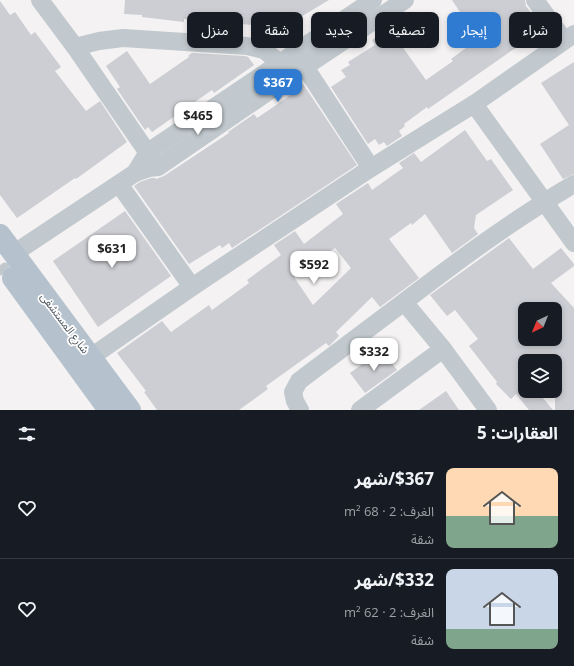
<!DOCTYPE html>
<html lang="ar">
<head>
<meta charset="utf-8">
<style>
  :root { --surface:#171b24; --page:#242831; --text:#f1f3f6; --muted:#9ea1a6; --line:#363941; --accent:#2e7bd1 }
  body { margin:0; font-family:"Open Sans","Noto Sans Arabic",sans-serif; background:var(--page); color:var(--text); direction:rtl; height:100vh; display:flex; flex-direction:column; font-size:15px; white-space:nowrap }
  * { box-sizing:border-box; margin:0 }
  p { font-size:13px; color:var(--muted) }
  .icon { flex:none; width:22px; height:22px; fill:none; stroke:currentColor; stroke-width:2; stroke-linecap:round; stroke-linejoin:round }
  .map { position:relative; height:410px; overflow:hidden; direction:ltr }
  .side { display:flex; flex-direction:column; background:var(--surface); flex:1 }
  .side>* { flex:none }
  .guide { position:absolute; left:12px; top:12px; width:550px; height:36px; direction:rtl; display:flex; gap:8px }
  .needle { width:26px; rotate:223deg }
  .fabs { position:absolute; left:518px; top:302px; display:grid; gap:8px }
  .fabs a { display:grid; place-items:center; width:44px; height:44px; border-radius:8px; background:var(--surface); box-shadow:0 2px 6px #0003; font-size:20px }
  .price { position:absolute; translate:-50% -34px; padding:0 9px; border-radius:8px; background:#fff; color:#222; font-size:13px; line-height:26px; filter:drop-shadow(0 1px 2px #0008) }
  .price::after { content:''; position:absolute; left:50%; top:24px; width:12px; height:9px; margin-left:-6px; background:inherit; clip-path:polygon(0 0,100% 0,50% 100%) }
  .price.current { background:var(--accent); color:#fff }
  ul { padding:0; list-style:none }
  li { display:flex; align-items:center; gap:12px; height:100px; padding:0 16px }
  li+li { border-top:1px solid var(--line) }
  li span { display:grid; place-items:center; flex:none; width:112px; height:80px; border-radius:8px; color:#555 }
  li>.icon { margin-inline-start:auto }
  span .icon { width:48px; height:48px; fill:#fffc; stroke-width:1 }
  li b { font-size:17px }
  h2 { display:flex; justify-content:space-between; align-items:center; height:48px; padding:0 16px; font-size:17px }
  .tag { padding:0 14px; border-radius:8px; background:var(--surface); box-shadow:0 2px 6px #0003; font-size:14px; line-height:36px }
  .tag.current { background:var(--accent); color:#fff }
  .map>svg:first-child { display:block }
  .building { fill:#ccced3; fill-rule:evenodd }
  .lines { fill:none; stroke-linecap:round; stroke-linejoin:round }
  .service { stroke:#c1c9ce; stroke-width:9 }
  .minor { stroke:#c1c9ce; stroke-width:18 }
  .primary { stroke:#b5c2cd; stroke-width:22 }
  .labels { text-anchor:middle; stroke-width:3.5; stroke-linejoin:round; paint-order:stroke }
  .street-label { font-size:11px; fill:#4b555d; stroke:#fff }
</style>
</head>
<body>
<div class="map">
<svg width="574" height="410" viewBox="0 0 574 410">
  <rect width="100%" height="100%" fill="#f4f2f2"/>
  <g class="building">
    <path d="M 125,0 L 329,0 L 299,18 L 298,29 L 184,19 L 184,22 L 142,17 L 142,15 L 124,14 Z"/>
    <path d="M 452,0 L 525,0 L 526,6 L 544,30 L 511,51 L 428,109 L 427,107 L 404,124 L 405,126 L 399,131 L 402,136 L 387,146 L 384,142 L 379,145 L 375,139 L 368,144 L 331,87 L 346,77 L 341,70 L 350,65 L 348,62 L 375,45 L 372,40 L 389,28 L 426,80 L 453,61 L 451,59 L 470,45 L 467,40 L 475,35 Z"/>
    <path d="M 0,1 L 10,15 L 15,12 L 31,35 L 35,32 L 61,67 L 55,71 L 86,111 L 100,101 L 127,142 L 76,179 L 75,178 L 17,218 L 0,195 Z"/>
    <path d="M 127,51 L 150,84 L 189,57 L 188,56 L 192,53 L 245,56 L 248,57 L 254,65 L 214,93 L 212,90 L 152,132 L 148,127 L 145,130 L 117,89 L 120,87 L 106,66 Z"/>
    <path d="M 574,62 L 574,174 L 563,179 L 540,144 L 569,125 L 541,83 Z"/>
    <path d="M 303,84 L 357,165 L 232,248 L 229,243 L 222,248 L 220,245 L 189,264 L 134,186 L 140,182 L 151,178 L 155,178 L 156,179 L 164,176 L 229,133 L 228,132 L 254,114 L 257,118 L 285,99 Z"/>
    <path d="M 465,130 L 487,161 L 491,159 L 513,190 L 476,215 L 474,228 L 478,234 L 452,253 L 425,214 L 412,225 L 411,223 L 389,239 L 419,278 L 380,307 L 372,297 L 336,332 L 339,336 L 329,346 L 326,343 L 266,386 L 268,389 L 239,410 L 157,410 L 144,392 L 146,391 L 117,353 L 162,321 L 171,332 L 209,305 L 212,310 L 249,283 L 247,280 L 281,255 L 274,245 L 295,231 L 304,244 L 343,214 L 336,204 L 368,183 L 372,190 L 403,168 L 399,163 L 414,153 L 421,162 ZM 335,248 L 351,268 L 313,305 L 294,277 Z"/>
    <path d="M 125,211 L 171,276 L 98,327 L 53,261 Z"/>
    <path d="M 509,238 L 533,269 L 561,248 L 574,264 L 574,266 L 551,283 L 574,308 L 574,410 L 555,410 L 555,361 L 525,361 L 525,391 L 537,391 L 553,410 L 529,410 L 516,394 L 511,399 L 496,384 L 497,382 L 469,346 L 478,339 L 455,310 L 447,316 L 430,295 ZM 525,309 L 555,309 L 555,339 L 525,339 Z"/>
    <path d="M 382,350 L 397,370 L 365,393 L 350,373 Z"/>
    <path d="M 446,391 L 459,410 L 419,410 Z"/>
  </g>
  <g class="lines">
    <path class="service" d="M 0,271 L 5,267"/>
    <g class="minor">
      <path d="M 40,0 L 75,47 L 154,162"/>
      <path d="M 535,0 L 564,40"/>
      <path d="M 75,47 L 99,41 L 123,38 L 247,46 L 264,50 L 280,63"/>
      <path d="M 305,67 L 371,168"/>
      <path d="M 474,104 L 574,243"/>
      <path d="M 135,173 L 149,168 L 158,167 L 291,76 L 405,0"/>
      <path d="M 119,184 L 192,287"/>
      <path d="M 13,254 L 135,173 L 148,152 L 373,0"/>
      <path d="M 404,302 C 459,260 514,219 574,184"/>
      <path d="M 91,357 L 192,287 L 371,168 L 474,104 L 574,34"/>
      <path d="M 300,410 L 295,401 L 293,392 L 299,381 L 404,302 L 443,349 L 488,410"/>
      <path d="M 360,410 L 443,349"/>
    </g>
    <g class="primary">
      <path d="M 0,235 L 130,410"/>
      <path d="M 13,278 L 109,410"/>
    </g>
  </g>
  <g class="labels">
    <g class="street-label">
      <text transform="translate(65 323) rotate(53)" y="4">شارع المستشفى</text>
    </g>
  </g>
</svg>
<div class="fabs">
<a><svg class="needle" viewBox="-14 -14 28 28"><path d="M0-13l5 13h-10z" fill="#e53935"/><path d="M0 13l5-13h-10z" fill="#9ea1a6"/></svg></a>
<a><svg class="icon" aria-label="layers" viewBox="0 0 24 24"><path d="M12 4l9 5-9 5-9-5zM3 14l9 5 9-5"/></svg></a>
</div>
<b class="price current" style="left:278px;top:103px">$367</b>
<b class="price" style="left:198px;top:136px">$465</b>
<b class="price" style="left:112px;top:269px">$631</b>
<b class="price" style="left:314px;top:285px">$592</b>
<b class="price" style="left:374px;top:372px">$332</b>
<div class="guide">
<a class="tag">شراء</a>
<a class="tag current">إيجار</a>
<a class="tag">تصفية</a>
<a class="tag">جديد</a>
<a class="tag">شقة</a>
<a class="tag">منزل</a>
</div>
</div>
<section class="side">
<h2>العقارات: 5<svg class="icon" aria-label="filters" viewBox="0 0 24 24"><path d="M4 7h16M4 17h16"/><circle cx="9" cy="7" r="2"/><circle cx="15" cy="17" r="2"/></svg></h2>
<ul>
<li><span style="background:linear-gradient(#ffd9b3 60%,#7fa58c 0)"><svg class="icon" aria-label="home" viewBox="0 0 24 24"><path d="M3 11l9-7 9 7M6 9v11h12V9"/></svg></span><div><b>$367/شهر</b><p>الغرف: 2 · 68 m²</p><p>شقة</p></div><svg class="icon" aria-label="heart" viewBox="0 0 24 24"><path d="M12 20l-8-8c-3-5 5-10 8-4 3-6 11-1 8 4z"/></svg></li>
<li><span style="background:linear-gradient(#c9d6e8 75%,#7fa58c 0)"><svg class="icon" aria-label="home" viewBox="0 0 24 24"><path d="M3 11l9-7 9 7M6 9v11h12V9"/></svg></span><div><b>$332/شهر</b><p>الغرف: 2 · 62 m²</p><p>شقة</p></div><svg class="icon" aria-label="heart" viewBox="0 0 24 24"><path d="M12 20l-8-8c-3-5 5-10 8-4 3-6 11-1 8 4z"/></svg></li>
</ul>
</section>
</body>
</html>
